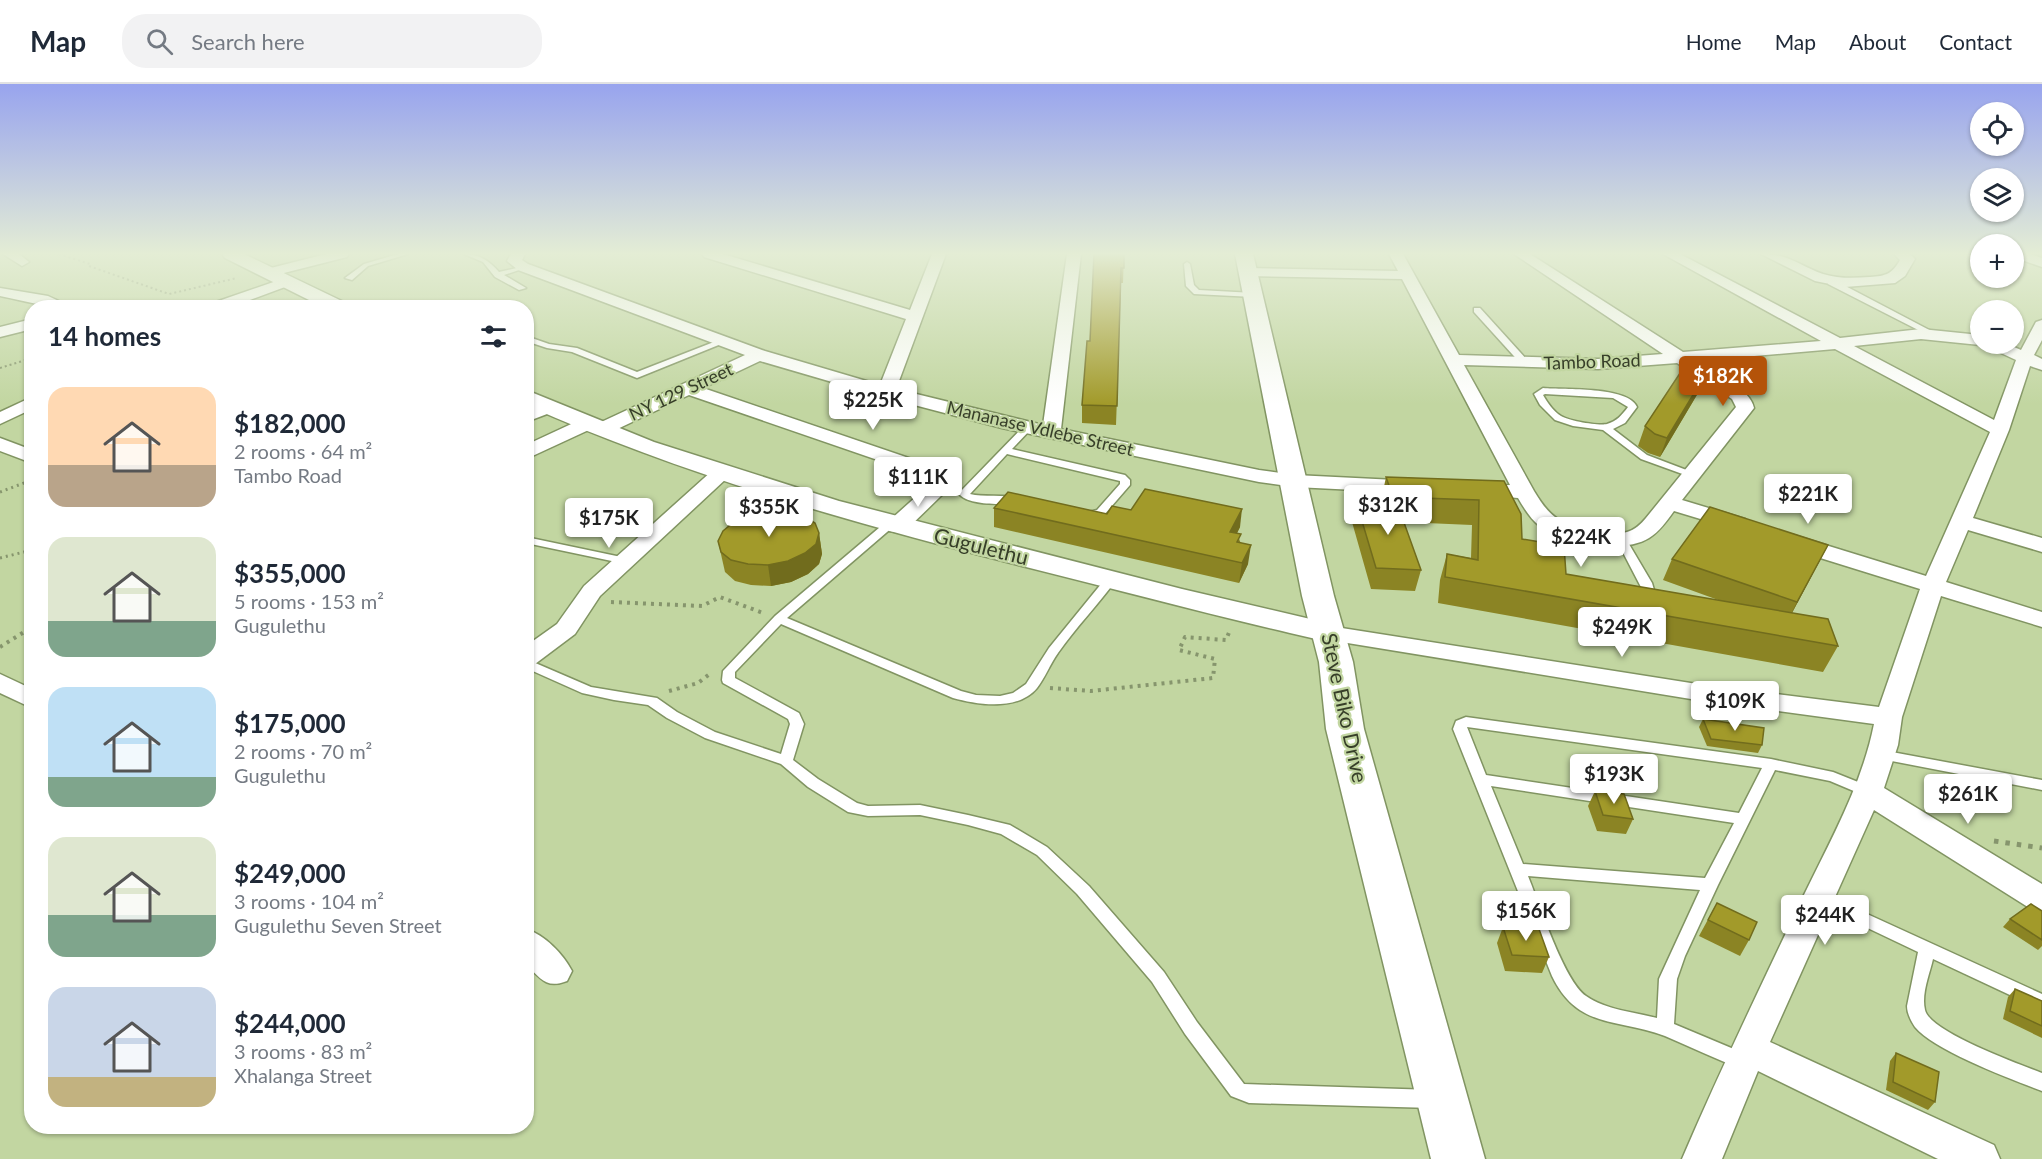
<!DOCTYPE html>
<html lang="en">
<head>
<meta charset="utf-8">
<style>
  :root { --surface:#fff; --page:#f2f2f3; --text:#1f2937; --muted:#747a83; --line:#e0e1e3; --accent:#b45309 }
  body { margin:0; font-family:Lato,sans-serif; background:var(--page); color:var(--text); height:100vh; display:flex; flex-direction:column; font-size:22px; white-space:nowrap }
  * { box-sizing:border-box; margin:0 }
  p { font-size:20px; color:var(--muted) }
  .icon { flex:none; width:33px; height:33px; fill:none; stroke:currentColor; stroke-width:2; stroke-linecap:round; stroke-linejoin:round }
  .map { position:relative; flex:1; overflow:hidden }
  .details { position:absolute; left:24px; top:216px; width:510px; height:834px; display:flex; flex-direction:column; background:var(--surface); border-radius:24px; box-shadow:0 2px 4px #0004 }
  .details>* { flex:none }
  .tools { position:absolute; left:1970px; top:18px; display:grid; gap:12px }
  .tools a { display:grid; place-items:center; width:54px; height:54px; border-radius:50%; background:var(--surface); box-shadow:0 2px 4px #0004; font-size:30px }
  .price { position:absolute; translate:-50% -51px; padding:0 14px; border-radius:6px; background:#fff; color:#222; font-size:20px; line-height:39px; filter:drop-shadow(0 2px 3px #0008) }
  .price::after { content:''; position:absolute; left:50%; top:36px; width:18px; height:14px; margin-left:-9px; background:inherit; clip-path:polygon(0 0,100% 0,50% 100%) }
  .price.current { background:var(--accent); color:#fff }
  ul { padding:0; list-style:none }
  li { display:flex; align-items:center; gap:18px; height:150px; padding:0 24px }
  li span { display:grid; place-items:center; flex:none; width:168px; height:120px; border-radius:18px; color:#555 }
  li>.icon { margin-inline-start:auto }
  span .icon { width:72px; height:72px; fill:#fffc; stroke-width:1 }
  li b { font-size:26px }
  h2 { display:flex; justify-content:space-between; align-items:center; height:72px; padding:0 24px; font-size:26px }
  header { display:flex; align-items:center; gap:36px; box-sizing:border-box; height:84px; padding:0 30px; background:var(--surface); border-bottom:2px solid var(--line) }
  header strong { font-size:28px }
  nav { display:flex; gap:33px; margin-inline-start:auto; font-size:21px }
  .search { width:420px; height:54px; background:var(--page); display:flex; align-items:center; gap:15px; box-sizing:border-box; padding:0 21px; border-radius:24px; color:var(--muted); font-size:22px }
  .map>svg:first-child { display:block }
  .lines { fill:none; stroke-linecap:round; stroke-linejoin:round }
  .service-casing { stroke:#819462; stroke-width:3 }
  .minor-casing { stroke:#819462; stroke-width:3 }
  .tertiary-casing { stroke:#819462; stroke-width:3 }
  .secondary-casing { stroke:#819462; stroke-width:3 }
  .path-far3 { stroke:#86956d; stroke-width:2; stroke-dasharray:2 3; stroke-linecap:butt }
  .path-far2 { stroke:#86956d; stroke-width:3; stroke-dasharray:2 4; stroke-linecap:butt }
  .path-far1 { stroke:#86956d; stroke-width:4; stroke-dasharray:3 5; stroke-linecap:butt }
  .path { stroke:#86956d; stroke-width:5; stroke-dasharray:4.5 7; stroke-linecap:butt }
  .service { fill:#fff; fill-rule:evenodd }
  .minor { fill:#fff; fill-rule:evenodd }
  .tertiary { fill:#fff; fill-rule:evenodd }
  .secondary { fill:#fff; fill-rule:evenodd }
  .wall { fill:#8b8424 }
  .shaded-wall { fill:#716c1d }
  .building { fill:#a29a2a; stroke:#716c1d; stroke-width:1.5 }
  .labels { text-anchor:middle; stroke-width:4.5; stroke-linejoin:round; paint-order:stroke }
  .far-street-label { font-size:18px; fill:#373f29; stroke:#c2d6a1 }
  .street-label { font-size:21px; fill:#373f29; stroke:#c2d6a1 }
</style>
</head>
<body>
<header>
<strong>Map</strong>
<div class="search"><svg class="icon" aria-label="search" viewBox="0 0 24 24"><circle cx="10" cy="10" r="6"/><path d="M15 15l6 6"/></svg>Search here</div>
<nav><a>Home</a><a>Map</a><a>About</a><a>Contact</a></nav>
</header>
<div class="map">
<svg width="2042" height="1075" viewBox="0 0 2042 1075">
  <rect width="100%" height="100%" fill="#c2d6a1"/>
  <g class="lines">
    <defs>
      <g id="service">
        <path d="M 398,170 L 408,170 L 368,182 L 352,196 L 345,194 L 364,180 Z"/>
        <path d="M 464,170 C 480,170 489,177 499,188 L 525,182 L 525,184 L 504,191 L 526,204 L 519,206 L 495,193 L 483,178 Z"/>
        <path d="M 1187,178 L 1190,180 L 1194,201 L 1199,206 L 1254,209 L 1258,211 L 1254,213 L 1194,210 L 1186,202 L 1184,180 Z"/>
        <path d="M 1828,196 L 1834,196 L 1935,249 L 1928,251 L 1828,200 Z"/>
        <path d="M 1474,224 L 1480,224 L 1528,277 L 1528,281 L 1522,281 L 1474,228 Z"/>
        <path d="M 526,252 L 549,260 L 577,264 L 637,288 L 719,256 L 726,258 L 637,294 L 572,268 L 547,264 L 526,257 Z"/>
        <path d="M 1543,304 C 1564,306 1628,302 1637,323 L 1625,339 L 1613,345 L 1647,371 L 1697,390 L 1692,393 L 1688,392 L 1641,375 L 1603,346 L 1573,342 L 1555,336 L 1540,321 L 1534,310 ZM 1545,310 L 1613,314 L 1628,323 C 1622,331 1617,337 1607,340 C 1599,342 1569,337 1561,332 C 1554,328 1547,318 1543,311 Z"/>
        <path d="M 1027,341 L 1032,344 L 1012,365 L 1125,391 L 1130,396 L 1130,401 L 1104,431 L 1084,433 L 1083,431 L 1084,429 L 1097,426 L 1120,400 L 1120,397 L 1007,370 L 970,410 C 984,414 1013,409 1023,416 L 1022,418 C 1007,421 969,422 959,410 L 960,408 L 1024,342 Z"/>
        <path d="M 890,437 L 895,440 L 894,442 L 787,534 L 961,607 L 976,611 L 1000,612 L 1013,609 L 1026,600 L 1049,564 L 1106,494 L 1110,493 L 1116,496 C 1098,521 1076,543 1058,569 C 1050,580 1045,594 1037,604 C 1018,627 978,621 953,614 L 781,540 L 735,588 L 735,594 L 799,629 L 804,640 L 793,676 L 818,695 L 857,719 L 868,722 L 920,721 L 968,731 L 1010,741 L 1047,763 L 1089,802 L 1164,888 L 1197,938 L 1244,1000 L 1433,1006 L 1440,1009 L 1442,1015 L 1440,1021 L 1433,1024 L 1249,1019 L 1231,1012 L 1185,950 L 1152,898 L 1077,810 L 1037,771 L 1001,750 L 968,741 L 920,731 L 868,732 L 848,728 L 808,703 L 781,680 L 705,654 L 667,634 L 648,621 L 614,616 L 582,609 L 526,584 L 526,575 L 591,603 L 657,614 L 677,628 L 715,648 L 781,670 L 790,640 L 788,635 L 723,599 L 722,596 L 723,587 L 775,532 L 886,438 Z"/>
        <path d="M 1621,452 L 1626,455 L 1652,499 L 1654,506 L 1641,514 L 1633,514 L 1631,512 L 1642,505 L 1616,455 Z"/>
        <path d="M 526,453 L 626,474 L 632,477 L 626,480 L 526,459 Z"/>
        <path d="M 1466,633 L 1771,675 L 1833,688 L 1873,704 L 1875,708 L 1873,712 L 1868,713 L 1830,697 L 1775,686 L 1718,801 L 1685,872 L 1677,895 L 1674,940 L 1748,971 L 1751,977 L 1748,983 L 1742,985 C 1716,975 1691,963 1665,952 C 1618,934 1578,946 1552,892 L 1453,645 L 1456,637 ZM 1467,643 L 1762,684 L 1739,729 L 1486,691 ZM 1491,702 L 1734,739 L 1705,794 L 1523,780 ZM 1528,792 L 1700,806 L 1659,895 L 1657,934 C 1634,928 1606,926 1586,912 C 1564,897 1539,819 1528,792 Z"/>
        <path d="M 1881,666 L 2042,696 L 2042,706 L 1876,674 L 1874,671 L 1876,668 Z"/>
        <path d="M 1819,808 L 2042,910 L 2042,926 L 1933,875 C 1930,889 1921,910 1925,926 C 1930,948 2019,980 2042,989 L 2042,1007 C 2011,995 1935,967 1915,943 C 1911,937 1907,929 1907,922 L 1918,868 L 1813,818 L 1811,814 L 1813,810 Z"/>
      </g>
      <g id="minor">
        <path d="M 3,170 L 19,170 L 29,178 L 22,182 Z"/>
        <path d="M 326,170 L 349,170 L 347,173 L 268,193 L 261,189 L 263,186 Z"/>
        <path d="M 511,170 L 525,170 L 522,176 L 528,180 L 765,267 L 880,301 L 906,235 L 704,173 L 702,170 L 723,170 L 910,226 L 932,170 L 946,170 L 896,305 L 1043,341 L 1067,170 L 1081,170 L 1061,345 L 1259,386 L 1295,391 L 1416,397 L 1423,399 L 1426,403 L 1423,407 L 1416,409 L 1295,403 L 1259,398 L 1002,344 L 880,312 L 760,277 L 703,304 L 944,386 L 951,396 L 944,409 L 905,447 L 897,448 L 889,447 L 886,442 L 889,437 L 928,402 L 930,394 L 689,311 L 609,349 L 595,349 L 593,344 L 526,375 L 526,361 L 582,335 L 596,335 L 597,340 L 745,271 L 518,186 L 507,177 Z"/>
        <path d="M 1389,170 L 1403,170 L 1459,271 L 1598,275 L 1663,270 L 1514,170 L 1530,170 L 1683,268 L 1821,257 L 1663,170 L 1680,170 L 1840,254 L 1921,245 L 1980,251 L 1980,260 L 1985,260 L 1980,261 L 1921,255 L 1854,262 L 1994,336 L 2016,276 L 1988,263 L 1986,260 L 2007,260 L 2021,266 L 2036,238 L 2042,236 L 2042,256 L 2034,271 L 2042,275 L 2042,286 L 2030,282 L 2009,346 L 1973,434 L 2042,454 L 2042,468 L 1968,446 L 1946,498 L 2042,528 L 2042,543 L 1941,512 L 1902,633 L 1898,661 L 1884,704 L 2042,800 L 2042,829 L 2031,825 L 1874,726 L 1770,958 L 1994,1061 L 2000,1075 L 1938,1075 L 1758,987 L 1722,1075 L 1682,1075 C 1720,986 1762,900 1803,813 C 1830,757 1862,701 1874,640 L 1697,616 L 1329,556 L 1320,554 L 1317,549 L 1320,544 L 1329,542 L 1697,600 L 1879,623 L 1920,505 L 1785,463 L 1782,458 L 1785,453 L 1793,451 L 1926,492 L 1990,348 L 1835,265 L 1697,277 C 1713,287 1751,305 1754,324 L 1682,416 L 1745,435 L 1748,440 L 1745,445 L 1737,446 L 1674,427 C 1667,437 1659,448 1649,454 C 1624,470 1564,460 1541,443 C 1531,436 1524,424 1518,414 L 1470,410 L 1467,406 L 1470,402 L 1510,401 L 1402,195 L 1248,192 L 1241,188 L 1248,184 L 1398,187 ZM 1677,279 L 1732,315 L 1736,323 L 1646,434 C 1641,440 1635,446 1627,448 C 1606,454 1571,447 1555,433 C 1546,426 1540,417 1534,407 L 1464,281 L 1598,285 Z"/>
        <path d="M 1761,170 C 1787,169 1800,182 1823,190 C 1839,195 1854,194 1870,193 C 1886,192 1892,190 1900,176 L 1894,170 L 1910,170 L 1915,175 L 1905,192 L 1895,199 L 1845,203 L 1815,197 Z"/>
        <path d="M 2013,170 L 2030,170 L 2042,174 L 2042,183 L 2013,173 Z"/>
        <path d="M 288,193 L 293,194 L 295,197 L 293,200 L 228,224 L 205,224 L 207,221 Z"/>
        <path d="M 0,204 L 48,212 L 74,224 C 49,224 25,217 0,212 Z"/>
        <path d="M 32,235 L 32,245 L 0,253 L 0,243 Z"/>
        <path d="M 32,313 L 32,325 L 0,340 L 0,328 Z"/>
        <path d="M 549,318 L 555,319 L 558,323 L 555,327 L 526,338 L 526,326 Z"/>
        <path d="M 0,354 L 32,366 L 32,379 L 0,367 Z"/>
        <path d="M 720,384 L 727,386 L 730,390 L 727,394 L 600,512 L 575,550 L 535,580 L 526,582 L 526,562 L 557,540 L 584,502 L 713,386 Z"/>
        <path d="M 0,590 L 32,605 L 32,624 L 0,609 Z"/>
        <path d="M 526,845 C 545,851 563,870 572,887 L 567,897 C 546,905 541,895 526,880 Z"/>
      </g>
      <g id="tertiary">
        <path d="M 222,170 L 244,170 L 348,220 L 350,224 L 325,224 L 225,174 Z"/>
        <path d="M 526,306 L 654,358 L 839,417 L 1182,505 L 1340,542 L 1344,549 L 1340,556 L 1329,558 L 1290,549 C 1200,528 1111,504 1022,482 C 853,439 686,392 526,321 Z"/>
      </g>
      <path id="secondary" d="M 1235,170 L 1253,170 L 1334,512 L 1353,578 L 1364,645 L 1485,1075 L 1431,1075 L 1326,645 L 1319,578 L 1302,512 Z"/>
    </defs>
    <use href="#service" class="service-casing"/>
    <use href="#minor" class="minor-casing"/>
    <use href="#tertiary" class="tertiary-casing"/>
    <use href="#secondary" class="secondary-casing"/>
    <g class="path-far3">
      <path d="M 59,170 L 90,180 L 89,182 L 169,210 L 237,194"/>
      <path d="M 0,284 L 32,274"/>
    </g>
    <g class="path-far2">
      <path d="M 0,408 L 32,396"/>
      <path d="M 0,474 L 32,466"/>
    </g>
    <g class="path-far1">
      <path d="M 611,518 L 702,522 L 720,513 L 763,529"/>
      <path d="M 0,563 L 32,543"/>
      <path d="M 1050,604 L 1091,607 L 1213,594 L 1215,575 L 1179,566 L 1185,553 L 1226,556 L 1230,546"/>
      <path d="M 669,607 L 698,599 L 711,589"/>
    </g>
    <path class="path" d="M 1994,757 L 2042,764"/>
    <use href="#service" class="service"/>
    <use href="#minor" class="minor"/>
    <use href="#tertiary" class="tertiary"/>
    <use href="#secondary" class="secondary"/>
  </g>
  <g class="wall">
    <path d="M 1124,170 L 1123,199 L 1121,199 L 1116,341 L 1082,339 L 1082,321 Z"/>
    <path d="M 1698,309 L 1660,373 L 1648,369 L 1638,362 L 1645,342 Z"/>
    <path d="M 1386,393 L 1504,397 L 1522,455 L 1566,490 L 1721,517 L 1663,496 L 1672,475 L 1828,461 L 1792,529 L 1838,562 L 1823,588 L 1438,519 L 1440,496 L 1447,470 L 1471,474 L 1472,441 L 1403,438 L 1421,486 L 1415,507 L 1371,505 L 1352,438 L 1356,417 L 1381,418 L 1381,417 Z"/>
    <path d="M 994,424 L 1107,430 L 1131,426 L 1240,443 L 1237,449 L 1248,480 L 1239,499 L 994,443 Z"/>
    <path d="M 819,449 L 822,470 L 819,480 L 808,490 L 791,498 L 771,502 L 751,501 L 735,497 L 725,488 L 718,457 Z"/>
    <path d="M 1703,635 L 1762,661 L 1758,669 L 1707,662 L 1699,643 Z"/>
    <path d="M 1595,707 L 1633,735 L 1626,750 L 1597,747 L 1588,722 Z"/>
    <path d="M 1717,819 L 1749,856 L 1740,872 L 1699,852 Z"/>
    <path d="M 2042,827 L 2042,862 L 2038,866 L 2003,843 L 2010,835 Z"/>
    <path d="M 1503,843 L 1549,873 L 1542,889 L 1505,887 L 1497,859 Z"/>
    <path d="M 2015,905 L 2042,917 L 2042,954 L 2003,935 L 2008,913 Z"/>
    <path d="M 1896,969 L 1935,1018 L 1928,1026 L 1886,1006 L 1890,977 Z"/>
  </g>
  <g class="shaded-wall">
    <path d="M 1705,291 L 1698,309 L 1660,373 L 1667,354 Z"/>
    <path d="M 1242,425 L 1240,443 L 1228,467 L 1230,448 Z"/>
    <path d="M 819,449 L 822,470 L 819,480 L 808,490 L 791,498 L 771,502 L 768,481 Z"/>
    <path d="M 1251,461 L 1248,480 L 1239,499 L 1242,479 Z"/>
    <path d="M 1828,461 L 1817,482 L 1786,540 L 1797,518 Z"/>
  </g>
  <g class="building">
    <path d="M 1094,170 L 1124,170 L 1124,184 L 1121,184 L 1117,322 L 1082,321 L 1087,257 L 1090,257 Z"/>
    <path d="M 1682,286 L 1705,291 L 1667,354 L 1655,350 L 1645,342 Z"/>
    <path d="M 1386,393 L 1504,397 L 1521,430 L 1522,455 L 1564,462 L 1566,490 L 1828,535 L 1838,562 L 1445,493 L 1447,470 L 1478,476 L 1479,416 L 1393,413 Z"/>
    <path d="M 1145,405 L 1242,425 L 1230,448 L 1241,450 L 1237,458 L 1251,461 L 1242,479 L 994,424 L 1008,408 L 1107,430 L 1112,422 L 1131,426 Z"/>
    <path d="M 1356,417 L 1397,419 L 1421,486 L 1376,484 Z"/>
    <path d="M 1710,423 L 1828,461 L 1797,518 L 1672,475 Z"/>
    <path d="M 770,427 L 789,428 L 804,432 L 815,439 L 819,449 L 816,460 L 805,469 L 788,477 L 768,481 L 748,480 L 731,476 L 721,468 L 718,457 L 723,447 L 735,437 L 751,431 Z"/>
    <path d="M 1703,635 L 1764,644 L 1762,661 L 1711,655 Z"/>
    <path d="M 1595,707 L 1624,710 L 1633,735 L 1603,731 Z"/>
    <path d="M 1717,819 L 1757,838 L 1749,856 L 1708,836 Z"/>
    <path d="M 2031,820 L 2042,827 L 2042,856 L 2010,835 Z"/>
    <path d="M 1503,843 L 1539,845 L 1549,873 L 1512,871 Z"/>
    <path d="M 2015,905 L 2042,917 L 2042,942 L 2010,927 Z"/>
    <path d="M 1896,969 L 1939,988 L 1935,1018 L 1893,998 Z"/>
  </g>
  <linearGradient id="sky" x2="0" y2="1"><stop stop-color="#98a4ee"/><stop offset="0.53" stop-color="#e4edd5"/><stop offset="1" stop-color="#e4edd5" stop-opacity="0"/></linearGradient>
  <rect width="2042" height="320" fill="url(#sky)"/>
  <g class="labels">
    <g class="far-street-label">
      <text transform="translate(1592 278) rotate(-2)" y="6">Tambo Road</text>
      <text transform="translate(681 308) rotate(-25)" y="6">NY 129 Street</text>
      <text transform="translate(1040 345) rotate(13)" y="6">Mananase Vdlebe Street</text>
    </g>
    <g class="street-label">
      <text transform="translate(981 463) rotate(14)" y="7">Gugulethu</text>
      <text transform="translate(1344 624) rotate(78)" y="7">Steve Biko Drive</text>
    </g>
  </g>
</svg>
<div class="tools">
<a><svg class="icon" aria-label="locate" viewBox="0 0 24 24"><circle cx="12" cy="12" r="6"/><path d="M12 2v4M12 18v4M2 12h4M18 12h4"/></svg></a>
<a><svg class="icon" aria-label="layers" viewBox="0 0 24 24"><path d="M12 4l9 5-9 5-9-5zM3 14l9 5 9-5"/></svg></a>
<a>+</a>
<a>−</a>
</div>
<b class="price current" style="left:1723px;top:323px">$182K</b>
<b class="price" style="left:873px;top:347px">$225K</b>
<b class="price" style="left:918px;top:424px">$111K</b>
<b class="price" style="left:1808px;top:441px">$221K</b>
<b class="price" style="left:1388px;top:452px">$312K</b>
<b class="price" style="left:769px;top:454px">$355K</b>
<b class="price" style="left:609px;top:465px">$175K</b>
<b class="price" style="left:1581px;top:484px">$224K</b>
<b class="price" style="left:1622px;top:574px">$249K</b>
<b class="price" style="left:1735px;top:648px">$109K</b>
<b class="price" style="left:1614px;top:721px">$193K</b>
<b class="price" style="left:1968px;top:741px">$261K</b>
<b class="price" style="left:1526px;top:858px">$156K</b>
<b class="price" style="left:1825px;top:862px">$244K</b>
<section class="details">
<h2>14 homes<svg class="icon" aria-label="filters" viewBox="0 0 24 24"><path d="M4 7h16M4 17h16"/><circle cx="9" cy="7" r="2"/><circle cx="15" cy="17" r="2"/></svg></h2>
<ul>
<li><span style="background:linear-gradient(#ffd9b3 65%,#b9a48a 0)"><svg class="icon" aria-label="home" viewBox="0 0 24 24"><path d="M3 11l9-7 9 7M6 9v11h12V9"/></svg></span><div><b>$182,000</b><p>2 rooms · 64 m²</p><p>Tambo Road</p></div></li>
<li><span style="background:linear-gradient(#dfe7d0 70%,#7fa58c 0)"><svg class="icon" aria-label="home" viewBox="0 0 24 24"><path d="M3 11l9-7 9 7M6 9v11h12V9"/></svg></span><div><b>$355,000</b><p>5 rooms · 153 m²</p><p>Gugulethu</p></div></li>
<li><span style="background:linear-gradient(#bfe0f5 75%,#7fa58c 0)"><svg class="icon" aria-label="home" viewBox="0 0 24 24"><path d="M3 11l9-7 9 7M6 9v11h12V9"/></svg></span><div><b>$175,000</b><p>2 rooms · 70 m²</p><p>Gugulethu</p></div></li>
<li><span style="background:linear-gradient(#dfe7d0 65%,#7fa58c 0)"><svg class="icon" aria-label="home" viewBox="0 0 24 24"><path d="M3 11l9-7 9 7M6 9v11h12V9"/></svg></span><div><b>$249,000</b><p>3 rooms · 104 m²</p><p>Gugulethu Seven Street</p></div></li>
<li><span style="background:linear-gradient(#c9d6e8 75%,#c2b280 0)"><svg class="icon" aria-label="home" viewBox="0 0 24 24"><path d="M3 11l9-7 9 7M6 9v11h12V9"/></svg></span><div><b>$244,000</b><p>3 rooms · 83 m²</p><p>Xhalanga Street</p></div></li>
</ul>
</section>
</div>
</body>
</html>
